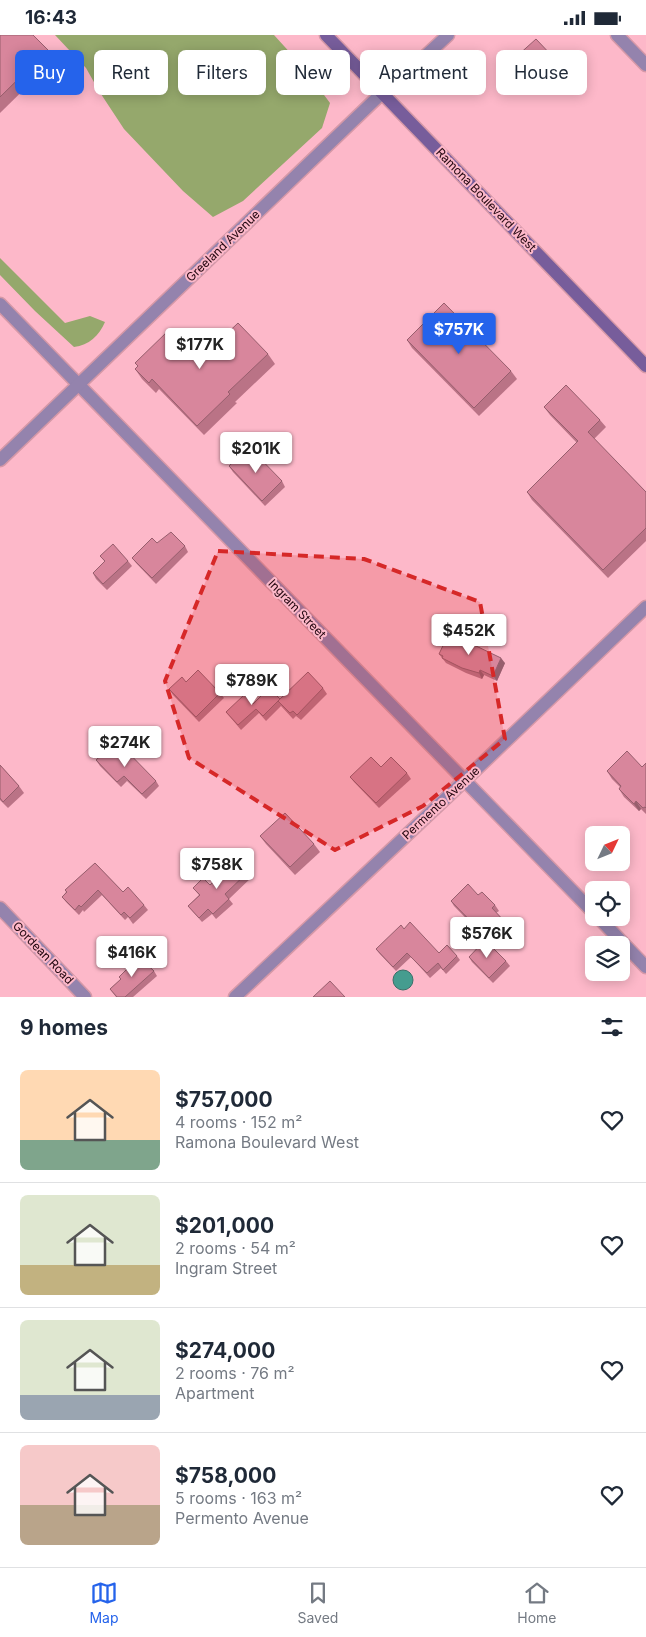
<!DOCTYPE html>
<html lang="en">
<head>
<meta charset="utf-8">
<style>
  :root { --surface:#fff; --page:#f2f2f3; --text:#1f2937; --muted:#747a83; --line:#e0e1e3; --accent:#2563eb }
  body { margin:0; font-family:Inter,sans-serif; background:var(--page); color:var(--text); height:100vh; display:flex; flex-direction:column; font-size:19px; white-space:nowrap }
  * { box-sizing:border-box; margin:0 }
  p { font-size:16px; color:var(--muted) }
  .icon { flex:none; width:28px; height:28px; fill:none; stroke:currentColor; stroke-width:2; stroke-linecap:round; stroke-linejoin:round }
  .map { position:relative; height:962px; overflow:hidden }
  .side { display:flex; flex-direction:column; background:var(--surface); flex:1 }
  .side>* { flex:none }
  .top-card { position:absolute; left:15px; top:15px; width:616px; height:45px; display:flex; gap:10px }
  .needle { width:32px; rotate:47deg }
  .buttons { position:absolute; left:585px; top:791px; display:grid; gap:10px }
  .buttons a { display:grid; place-items:center; width:45px; height:45px; border-radius:8px; background:var(--surface); box-shadow:0 2px 12px #0003; font-size:25px }
  .price { position:absolute; translate:-50% -42px; padding:0 11px; border-radius:5px; background:#fff; color:#222; font-size:16px; line-height:32px; filter:drop-shadow(0 1px 2px #0008) }
  .price::after { content:''; position:absolute; left:50%; top:30px; width:15px; height:11px; margin-left:-8px; background:inherit; clip-path:polygon(0 0,100% 0,50% 100%) }
  .price.active { background:var(--accent); color:#fff }
  ul { padding:0; list-style:none }
  li { display:flex; align-items:center; gap:15px; height:125px; padding:0 20px }
  li+li { border-top:1px solid var(--line) }
  li span { display:grid; place-items:center; flex:none; width:140px; height:100px; border-radius:8px; color:#555 }
  li>.icon { margin-inline-start:auto }
  span .icon { width:60px; height:60px; fill:#fffc; stroke-width:1 }
  li b { font-size:21px }
  h2 { display:flex; justify-content:space-between; align-items:center; height:60px; padding:0 20px; font-size:21px }
  .tag { padding:0 18px; border-radius:8px; background:var(--surface); box-shadow:0 2px 12px #0003; font-size:18px; line-height:45px }
  .tag.active { background:var(--accent); color:#fff }
  .status { display:flex; justify-content:space-between; align-items:center; height:35px; padding:0 25px; background:var(--surface); direction:ltr }
  .status svg { height:14px; fill:currentColor }
  .tab-bar { display:flex; justify-content:space-around; align-items:center; height:70px; border-top:1px solid var(--line); background:var(--surface); font-size:14px; color:var(--muted) }
  .tab-bar a { display:grid; justify-items:center; gap:2px }
  .tab-bar .active { color:var(--accent) }
  .map>svg:first-child { display:block }
  .forest { fill:#95a86c }
  .water { fill:#459c8f; stroke:#3a6f68 }
  .lines { fill:none; stroke-linecap:round; stroke-linejoin:round }
  .street-casing { stroke:#d598a7; stroke-width:15 }
  .secondary-casing { stroke:#d598a7; stroke-width:15 }
  .street { stroke:#9483ad; stroke-width:12 }
  .secondary { stroke:#775d9b; stroke-width:12 }
  .wall { fill:#ba7386 }
  .shaded-wall { fill:#975e6d }
  .building { fill:#d8869c; stroke:#975e6d }
  .marked { fill:#d62828; fill-opacity:0.2; stroke:#d62828; stroke-width:4; stroke-dasharray:10 6; stroke-linejoin:round }
  .labels { text-anchor:middle; stroke-width:4; stroke-linejoin:round; paint-order:stroke }
  .street-label { font-size:12px; fill:#21050e; stroke:#fdb8c9 }
</style>
</head>
<body>
<div class="status"><b>16:43</b><svg viewBox="0 0 49 12"><path d="M0 12V9h3v3zM5 12V6h3v6zM10 12V3h3v9zM15 12V0h3v12zM26 1h20v11H26zM47 4h2v5h-2z"/></svg></div>
<div class="map">
<svg width="646" height="962" viewBox="0 0 646 962">
  <rect width="100%" height="100%" fill="#fdb8c9"/>
  <g class="forest">
    <path d="M 55,0 L 274,0 L 304,33 L 330,68 L 322,93 L 243,166 L 213,182 L 183,156 L 124,94 L 99,56 L 86,33 Z"/>
    <path d="M 0,223 L 65,288 L 90,281 L 105,287 C 99,301 89,310 74,312 L 35,276 L 0,240 Z"/>
  </g>
  <circle class="water" cx="403" cy="945" r="10"/>
  <g class="lines">
    <defs>
      <g id="street">
        <path d="M 617,0 L 646,30"/>
        <path d="M 0,269 L 594,878"/>
        <path d="M 0,425 L 382,58 L 406,39 L 448,0"/>
        <path d="M 0,873 L 85,962"/>
        <path d="M 598,882 L 646,932"/>
        <path d="M 235,962 L 465,745 L 646,572"/>
      </g>
      <path id="secondary" d="M 326,0 L 646,331"/>
    </defs>
    <use href="#street" class="street-casing"/>
    <use href="#secondary" class="secondary-casing"/>
    <use href="#street" class="street"/>
    <use href="#secondary" class="secondary"/>
  </g>
  <g class="wall">
    <path d="M 0,0 L 41,8 L 48,15 L 54,25 L 0,78 Z"/>
    <path d="M 554,23 L 558,29 L 528,56 L 510,37 L 506,31 Z"/>
    <path d="M 407,305 L 511,336 L 517,344 L 479,381 L 412,313 Z"/>
    <path d="M 268,319 L 275,329 L 235,367 L 237,368 L 204,400 L 159,354 L 156,358 L 142,344 L 135,334 L 138,331 L 135,328 L 199,325 Z"/>
    <path d="M 544,372 L 600,385 L 606,392 L 594,404 L 646,457 L 646,506 L 608,543 L 532,465 L 527,457 L 577,408 L 550,380 Z"/>
    <path d="M 229,431 L 282,446 L 285,452 L 265,471 L 233,437 Z"/>
    <path d="M 157,508 L 185,511 L 188,517 L 156,549 L 136,528 L 132,523 Z"/>
    <path d="M 100,521 L 128,526 L 132,531 L 107,555 L 96,544 L 93,538 L 105,527 Z"/>
    <path d="M 439,619 L 505,628 L 497,646 L 484,640 L 482,644 L 466,638 L 446,628 Z"/>
    <path d="M 186,647 L 220,658 L 224,663 L 199,687 L 173,660 L 169,654 Z"/>
    <path d="M 323,653 L 327,659 L 301,685 L 296,681 L 293,684 L 281,671 L 266,686 L 259,678 L 241,695 L 226,677 L 253,669 L 279,664 Z"/>
    <path d="M 96,725 L 156,746 L 159,751 L 146,764 L 127,746 L 121,752 L 100,731 Z"/>
    <path d="M 646,728 L 646,779 L 641,774 L 639,776 L 624,762 L 619,754 L 620,752 L 612,744 L 607,736 L 642,732 Z"/>
    <path d="M 0,730 L 19,751 L 24,758 L 8,773 L 0,765 Z"/>
    <path d="M 381,732 L 407,738 L 411,744 L 379,773 L 354,747 L 350,742 Z"/>
    <path d="M 260,801 L 314,809 L 320,817 L 295,840 L 266,809 Z"/>
    <path d="M 95,828 L 123,857 L 144,870 L 148,875 L 133,889 L 128,882 L 125,885 L 102,860 L 84,877 L 83,875 L 79,880 L 66,867 L 62,862 L 66,857 L 65,855 Z"/>
    <path d="M 249,836 L 253,841 L 229,864 L 233,869 L 216,884 L 212,879 L 202,887 L 188,871 L 199,860 L 193,853 L 210,850 L 220,843 Z"/>
    <path d="M 478,860 L 495,870 L 499,876 L 496,878 L 506,888 L 510,894 L 492,910 L 454,871 L 451,866 Z"/>
    <path d="M 404,894 L 439,918 L 457,921 L 460,925 L 446,939 L 441,933 L 430,943 L 411,922 L 396,936 L 379,918 L 376,914 Z"/>
    <path d="M 469,922 L 506,926 L 510,931 L 493,948 L 472,927 Z"/>
    <path d="M 154,936 L 157,941 L 133,962 L 116,962 L 110,954 L 121,944 L 119,942 Z"/>
  </g>
  <g class="shaded-wall">
    <path d="M 501,623 L 505,628 L 497,646 L 493,641 Z"/>
    <path d="M 480,635 L 484,640 L 482,644 L 479,638 Z"/>
    <path d="M 636,766 L 641,774 L 639,776 L 634,769 Z"/>
  </g>
  <g class="building">
    <path d="M 0,0 L 33,0 L 48,15 L 0,62 Z"/>
    <path d="M 536,4 L 554,23 L 525,51 L 506,31 Z"/>
    <path d="M 444,268 L 511,336 L 474,373 L 407,305 Z"/>
    <path d="M 238,288 L 268,319 L 228,357 L 230,359 L 197,391 L 152,344 L 149,348 L 135,334 L 138,331 L 135,328 L 169,295 L 199,325 Z"/>
    <path d="M 566,350 L 600,385 L 588,397 L 646,457 L 646,493 L 603,535 L 527,457 L 578,406 L 544,372 Z"/>
    <path d="M 249,412 L 282,446 L 262,466 L 229,431 Z"/>
    <path d="M 171,497 L 185,511 L 152,543 L 132,523 L 152,503 L 157,508 Z"/>
    <path d="M 113,509 L 128,526 L 103,549 L 93,538 L 105,526 L 100,521 Z"/>
    <path d="M 449,598 L 501,623 L 493,641 L 480,635 L 479,638 L 462,633 L 442,623 L 443,621 L 439,619 Z"/>
    <path d="M 198,635 L 220,658 L 196,682 L 169,654 L 182,642 L 186,647 Z"/>
    <path d="M 308,637 L 323,653 L 297,680 L 293,676 L 290,678 L 278,666 Z"/>
    <path d="M 269,653 L 280,664 L 263,681 L 256,674 L 238,690 L 226,677 L 244,660 L 253,669 Z"/>
    <path d="M 117,706 L 156,746 L 142,759 L 124,741 L 117,747 L 96,725 Z"/>
    <path d="M 627,716 L 642,732 L 646,728 L 646,773 L 645,772 L 643,773 L 636,766 L 634,769 L 619,754 L 621,751 L 607,736 Z"/>
    <path d="M 371,722 L 381,732 L 391,722 L 407,738 L 376,768 L 350,742 Z"/>
    <path d="M 0,730 L 19,751 L 3,767 L 0,763 Z"/>
    <path d="M 285,778 L 314,809 L 290,832 L 260,801 Z"/>
    <path d="M 239,825 L 249,836 L 225,859 L 229,864 L 213,879 L 208,874 L 199,883 L 188,871 L 200,860 L 193,853 L 203,843 L 210,850 L 219,842 L 220,843 Z"/>
    <path d="M 95,828 L 123,857 L 128,852 L 144,870 L 130,883 L 124,877 L 121,880 L 98,855 L 81,872 L 79,870 L 75,875 L 62,862 L 67,857 L 65,855 Z"/>
    <path d="M 468,849 L 478,860 L 482,857 L 495,870 L 492,873 L 506,888 L 489,905 L 451,866 Z"/>
    <path d="M 410,887 L 439,918 L 447,910 L 457,921 L 443,935 L 438,928 L 427,938 L 407,918 L 393,932 L 376,914 L 401,890 L 404,894 Z"/>
    <path d="M 485,905 L 506,926 L 489,943 L 469,922 Z"/>
    <path d="M 139,922 L 154,936 L 125,962 L 117,962 L 110,954 L 121,944 L 119,942 Z"/>
    <path d="M 330,946 L 345,962 L 313,962 Z"/>
  </g>
  <path class="marked" d="M 218,516 L 364,524 L 480,567 L 505,704 L 423,771 L 335,815 L 189,723 L 165,646 Z"/>
  <g class="labels">
    <g class="street-label">
      <text transform="translate(486 165) rotate(46)" y="4">Ramona Boulevard West</text>
      <text transform="translate(223 211) rotate(-44)" y="4">Greeland Avenue</text>
      <text transform="translate(297 574) rotate(46)" y="4">Ingram Street</text>
      <text transform="translate(441 768) rotate(-43)" y="4">Permento Avenue</text>
      <text transform="translate(43 918) rotate(46)" y="4">Gordean Road</text>
    </g>
  </g>
</svg>
<div class="buttons">
<a><svg class="needle" viewBox="-14 -14 28 28"><path d="M0-13l5 13h-10z" fill="#e53935"/><path d="M0 13l5-13h-10z" fill="#747a83"/></svg></a>
<a><svg class="icon" aria-label="locate" viewBox="0 0 24 24"><circle cx="12" cy="12" r="6"/><path d="M12 2v4M12 18v4M2 12h4M18 12h4"/></svg></a>
<a><svg class="icon" aria-label="layers" viewBox="0 0 24 24"><path d="M12 4l9 5-9 5-9-5zM3 14l9 5 9-5"/></svg></a>
</div>
<b class="price active" style="left:459px;top:320px">$757K</b>
<b class="price" style="left:200px;top:335px">$177K</b>
<b class="price" style="left:256px;top:439px">$201K</b>
<b class="price" style="left:469px;top:621px">$452K</b>
<b class="price" style="left:252px;top:671px">$789K</b>
<b class="price" style="left:125px;top:733px">$274K</b>
<b class="price" style="left:217px;top:855px">$758K</b>
<b class="price" style="left:487px;top:924px">$576K</b>
<b class="price" style="left:132px;top:943px">$416K</b>
<div class="top-card">
<a class="tag active">Buy</a>
<a class="tag">Rent</a>
<a class="tag">Filters</a>
<a class="tag">New</a>
<a class="tag">Apartment</a>
<a class="tag">House</a>
</div>
</div>
<section class="side">
<h2>9 homes<svg class="icon" aria-label="filters" viewBox="0 0 24 24"><path d="M4 7h16M4 17h16"/><circle cx="9" cy="7" r="2"/><circle cx="15" cy="17" r="2"/></svg></h2>
<ul>
<li><span style="background:linear-gradient(#ffd9b3 70%,#7fa58c 0)"><svg class="icon" aria-label="home" viewBox="0 0 24 24"><path d="M3 11l9-7 9 7M6 9v11h12V9"/></svg></span><div><b>$757,000</b><p>4 rooms · 152 m²</p><p>Ramona Boulevard West</p></div><svg class="icon" aria-label="heart" viewBox="0 0 24 24"><path d="M12 20l-8-8c-3-5 5-10 8-4 3-6 11-1 8 4z"/></svg></li>
<li><span style="background:linear-gradient(#dfe7d0 70%,#c2b280 0)"><svg class="icon" aria-label="home" viewBox="0 0 24 24"><path d="M3 11l9-7 9 7M6 9v11h12V9"/></svg></span><div><b>$201,000</b><p>2 rooms · 54 m²</p><p>Ingram Street</p></div><svg class="icon" aria-label="heart" viewBox="0 0 24 24"><path d="M12 20l-8-8c-3-5 5-10 8-4 3-6 11-1 8 4z"/></svg></li>
<li><span style="background:linear-gradient(#dfe7d0 75%,#9aa5b1 0)"><svg class="icon" aria-label="home" viewBox="0 0 24 24"><path d="M3 11l9-7 9 7M6 9v11h12V9"/></svg></span><div><b>$274,000</b><p>2 rooms · 76 m²</p><p>Apartment</p></div><svg class="icon" aria-label="heart" viewBox="0 0 24 24"><path d="M12 20l-8-8c-3-5 5-10 8-4 3-6 11-1 8 4z"/></svg></li>
<li><span style="background:linear-gradient(#f6c9c9 60%,#b9a48a 0)"><svg class="icon" aria-label="home" viewBox="0 0 24 24"><path d="M3 11l9-7 9 7M6 9v11h12V9"/></svg></span><div><b>$758,000</b><p>5 rooms · 163 m²</p><p>Permento Avenue</p></div><svg class="icon" aria-label="heart" viewBox="0 0 24 24"><path d="M12 20l-8-8c-3-5 5-10 8-4 3-6 11-1 8 4z"/></svg></li>
</ul>
</section>
<nav class="tab-bar">
<a class="active"><svg class="icon" aria-label="map" viewBox="0 0 24 24"><path d="M3 6l6-2 6 2 6-2v14l-6 2-6-2-6 2zM9 4v14M15 6v14"/></svg>Map</a>
<a><svg class="icon" aria-label="saved" viewBox="0 0 24 24"><path d="M7 4h10v16l-5-4-5 4z"/></svg>Saved</a>
<a><svg class="icon" aria-label="home" viewBox="0 0 24 24"><path d="M3 11l9-7 9 7M6 9v11h12V9"/></svg>Home</a>
</nav>
</body>
</html>
